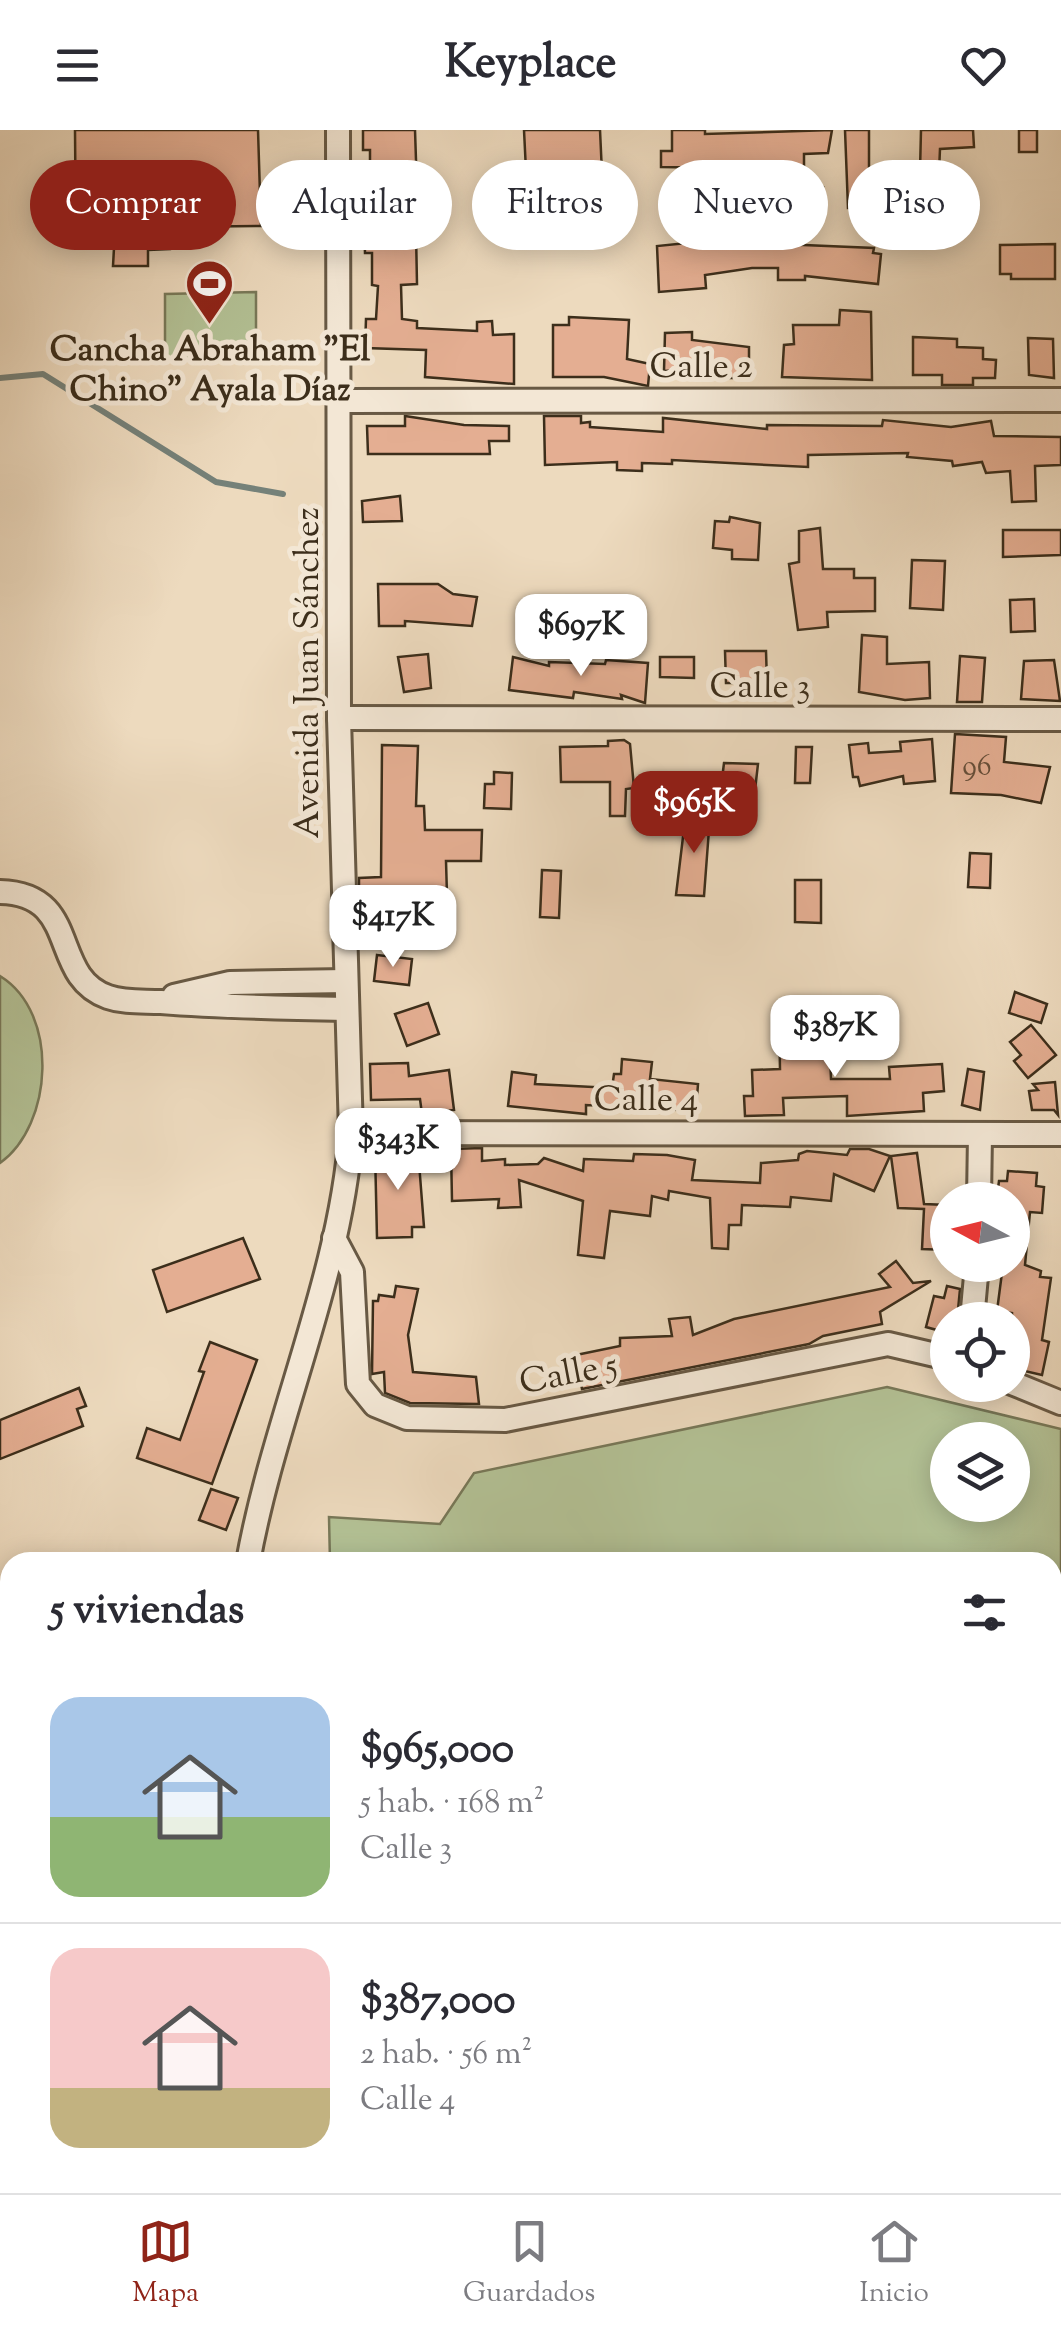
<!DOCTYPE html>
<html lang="es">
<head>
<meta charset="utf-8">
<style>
  :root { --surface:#fff; --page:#f7f7f7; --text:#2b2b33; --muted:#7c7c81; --line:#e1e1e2; --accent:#8f2418 }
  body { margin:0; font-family:"Sorts Mill Goudy",serif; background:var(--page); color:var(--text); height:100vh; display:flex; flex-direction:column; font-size:38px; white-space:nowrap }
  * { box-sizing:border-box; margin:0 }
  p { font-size:32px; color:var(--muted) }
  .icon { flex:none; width:55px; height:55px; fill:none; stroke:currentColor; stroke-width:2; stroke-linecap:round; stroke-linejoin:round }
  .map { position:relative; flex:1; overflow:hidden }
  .details { position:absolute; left:0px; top:1422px; width:1062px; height:642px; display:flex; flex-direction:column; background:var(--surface); border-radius:30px 30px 0 0; box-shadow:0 5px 25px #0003 }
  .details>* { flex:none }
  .hud { position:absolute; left:30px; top:30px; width:1002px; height:90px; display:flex; gap:20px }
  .needle { width:65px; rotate:277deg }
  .buttons { position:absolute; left:930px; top:1052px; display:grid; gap:20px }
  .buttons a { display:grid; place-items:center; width:100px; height:100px; border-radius:50%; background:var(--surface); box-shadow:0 5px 25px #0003; font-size:50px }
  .price { position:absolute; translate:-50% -85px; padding:0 22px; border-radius:20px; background:#fff; color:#222; font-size:32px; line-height:65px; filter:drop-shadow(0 2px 5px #0008) }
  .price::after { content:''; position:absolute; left:50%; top:60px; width:30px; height:22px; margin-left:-15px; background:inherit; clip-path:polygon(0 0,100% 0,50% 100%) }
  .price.selected { background:var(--accent); color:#fff }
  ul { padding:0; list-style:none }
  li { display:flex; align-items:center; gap:30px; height:250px; padding:0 50px }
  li+li { border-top:2px solid var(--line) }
  li span { display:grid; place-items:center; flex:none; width:280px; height:200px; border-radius:30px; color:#555 }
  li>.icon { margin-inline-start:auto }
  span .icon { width:120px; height:120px; fill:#fffc; stroke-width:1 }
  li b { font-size:42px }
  h2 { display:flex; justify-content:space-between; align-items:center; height:120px; padding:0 50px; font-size:42px }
  .chip { padding:0 35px; border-radius:45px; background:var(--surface); box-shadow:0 5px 25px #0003; font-size:35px; line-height:90px }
  .chip.selected { background:var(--accent); color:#fff }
  header { display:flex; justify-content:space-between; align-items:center; height:130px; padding:0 50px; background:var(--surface); font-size:45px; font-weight:800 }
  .menu { display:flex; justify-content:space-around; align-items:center; height:140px; border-top:2px solid var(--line); background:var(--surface); font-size:28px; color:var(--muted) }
  .menu a { display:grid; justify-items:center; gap:5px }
  .menu .selected { color:var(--accent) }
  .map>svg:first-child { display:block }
  .green { fill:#b3c195; stroke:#787858; stroke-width:2.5; fill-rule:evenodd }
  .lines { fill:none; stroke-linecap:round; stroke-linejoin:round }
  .stream { stroke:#758179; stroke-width:6 }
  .building { fill:#e4ae92; stroke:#3c2e1b; stroke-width:2.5 }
  .minor-casing { stroke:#685944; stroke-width:28 }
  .minor { stroke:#f3e7d5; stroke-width:22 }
  .labels { text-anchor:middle; stroke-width:10; stroke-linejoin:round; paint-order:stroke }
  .number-label { font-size:30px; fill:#664e39 }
  .poi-label { font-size:35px; font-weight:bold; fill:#3c2e1b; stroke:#f3e7d5 }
  .street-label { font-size:35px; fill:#3c2e1b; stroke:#f3e7d5 }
</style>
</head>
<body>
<header><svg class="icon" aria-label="menu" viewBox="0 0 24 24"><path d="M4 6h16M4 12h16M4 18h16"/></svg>Keyplace<svg class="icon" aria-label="heart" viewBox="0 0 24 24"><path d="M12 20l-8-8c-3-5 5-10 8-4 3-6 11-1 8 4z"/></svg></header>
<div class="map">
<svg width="1061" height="2063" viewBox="0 0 1061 2063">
  <rect width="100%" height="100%" fill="#eddabe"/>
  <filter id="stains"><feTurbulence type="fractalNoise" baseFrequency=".002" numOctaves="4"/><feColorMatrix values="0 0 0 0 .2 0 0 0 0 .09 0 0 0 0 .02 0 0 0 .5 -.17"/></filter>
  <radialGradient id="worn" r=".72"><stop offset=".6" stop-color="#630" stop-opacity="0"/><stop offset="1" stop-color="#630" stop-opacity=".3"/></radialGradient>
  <g class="green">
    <path d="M 256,162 L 256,228 L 165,229 L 165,164 Z"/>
    <path d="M 0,846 C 60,883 53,995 0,1033 Z"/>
    <path d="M 887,1257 L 1061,1299 L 1061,2058 L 1052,2027 L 1052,1432 L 330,1432 L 329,1387 L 440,1394 L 474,1343 ZM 948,1310 L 1012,1310 L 1012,1375 L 948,1375 Z"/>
  </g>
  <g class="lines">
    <path class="stream" d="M 0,248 L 43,244 L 216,352 L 283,364"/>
  </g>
  <g class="building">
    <path d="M 75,0 L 258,0 L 261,96 L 172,97 L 170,119 L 148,120 L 148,136 L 113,136 L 114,118 L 76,118 Z"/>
    <path d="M 363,0 L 415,0 L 417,60 L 434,59 L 435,103 L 416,103 L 417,154 L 401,155 L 402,189 L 417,191 L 417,198 L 477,201 L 477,192 L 492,191 L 493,205 L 514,204 L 514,254 L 425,247 L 426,220 L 365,218 L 366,189 L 376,189 L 378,156 L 372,155 L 372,123 L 365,123 L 363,60 L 370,60 L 370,20 L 363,20 Z"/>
    <path d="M 524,0 L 600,0 L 604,87 L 562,88 L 562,100 L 529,102 Z"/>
    <path d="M 672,0 L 705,0 L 705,4 L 832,0 L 828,23 L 804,24 L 804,54 L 823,57 L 819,79 L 772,80 L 765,50 L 730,53 L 728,38 L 661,37 L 661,21 L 672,21 Z"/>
    <path d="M 845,0 L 869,0 L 869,42 L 876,42 L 877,77 L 848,78 Z"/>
    <path d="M 921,0 L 973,0 L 974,17 L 940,19 L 939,42 L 920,41 Z"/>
    <rect x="1019" y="0" width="18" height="22"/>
    <path d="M 716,81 L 740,82 L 739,96 L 754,98 L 754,113 L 874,118 L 873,123 L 881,124 L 878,154 L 805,146 L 805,150 L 778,150 L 778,138 L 752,138 L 705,145 L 706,158 L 659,162 L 657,116 L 716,110 Z"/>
    <path d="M 1055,114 L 1055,149 L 1011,149 L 1011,144 L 1000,144 L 1000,115 Z"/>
    <path d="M 840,180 L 871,182 L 872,250 L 782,247 L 784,215 L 794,214 L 793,195 L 839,195 Z"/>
    <path d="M 569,187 L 629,190 L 627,229 L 650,234 L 648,256 L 604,247 L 553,247 L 553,195 L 569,195 Z"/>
    <path d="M 692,202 L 692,210 L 749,217 L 749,248 L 717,248 L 717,238 L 664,241 L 665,203 Z"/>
    <path d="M 913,207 L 957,209 L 957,217 L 983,218 L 983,229 L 996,230 L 995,248 L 973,248 L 973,255 L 942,255 L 942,245 L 913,245 Z"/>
    <path d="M 1028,208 L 1053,209 L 1054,248 L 1029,245 Z"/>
    <path d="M 405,286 L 464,295 L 509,296 L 509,311 L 489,311 L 490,324 L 368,324 L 367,296 L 405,296 Z"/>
    <path d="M 544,286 L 581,286 L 581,293 L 590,292 L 590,297 L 663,302 L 663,288 L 767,299 L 767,295 L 882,296 L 883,290 L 951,297 L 991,291 L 994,306 L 1061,307 L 1061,335 L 1035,336 L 1036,371 L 1012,372 L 1010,341 L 986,343 L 982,332 L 953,336 L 952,331 L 907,327 L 908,323 L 808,325 L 808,337 L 672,330 L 672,334 L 642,333 L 642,341 L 617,340 L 617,332 L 545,335 Z"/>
    <path d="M 400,366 L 402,391 L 363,392 L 362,371 Z"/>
    <path d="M 730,387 L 760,393 L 758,430 L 732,429 L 732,420 L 713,418 L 715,391 L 729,392 Z"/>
    <path d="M 820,398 L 823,439 L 854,439 L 854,448 L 875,448 L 875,481 L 827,482 L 828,497 L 798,500 L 789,434 L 799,432 L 799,401 Z"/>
    <path d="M 1003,400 L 1061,400 L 1061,425 L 1003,427 Z"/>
    <path d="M 912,430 L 945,431 L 943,480 L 910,478 Z"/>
    <path d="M 378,454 L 438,454 L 453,464 L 477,467 L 472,496 L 405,491 L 405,496 L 379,496 Z"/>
    <path d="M 1034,469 L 1035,501 L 1011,502 L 1010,470 Z"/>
    <path d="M 862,505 L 887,507 L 887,534 L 929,532 L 930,568 L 905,570 L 859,562 Z"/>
    <path d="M 725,521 L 766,521 L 767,553 L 726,553 Z"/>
    <path d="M 428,524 L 431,558 L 404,562 L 398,527 Z"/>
    <path d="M 960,526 L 985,528 L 982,572 L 957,572 Z"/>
    <path d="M 513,527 L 549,536 L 549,532 L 605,534 L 606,530 L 648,533 L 645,573 L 621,565 L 622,569 L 574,562 L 573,568 L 509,560 Z"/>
    <path d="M 660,527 L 694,527 L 694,548 L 660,547 Z"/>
    <path d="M 1054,530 L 1060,571 L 1021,569 L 1024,531 Z"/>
    <path d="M 955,604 L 1006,607 L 1004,632 L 1050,637 L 1041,673 L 1001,665 L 951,663 Z"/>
    <path d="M 932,609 L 935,651 L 904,654 L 903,646 L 860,656 L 858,647 L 853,647 L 849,615 L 868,613 L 869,623 L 901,621 L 900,612 Z"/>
    <path d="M 624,610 L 630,614 L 634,658 L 626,659 L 625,686 L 610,686 L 610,652 L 561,652 L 560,617 L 608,616 L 608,611 Z"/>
    <path d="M 382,615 L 418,616 L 416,676 L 424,676 L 425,700 L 482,700 L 481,731 L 446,731 L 447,765 L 421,764 L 422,794 L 373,796 L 368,768 L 359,769 L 359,748 L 381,747 Z"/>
    <path d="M 796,617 L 812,617 L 810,653 L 795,653 Z"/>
    <path d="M 724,633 L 758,634 L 752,686 L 718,682 Z"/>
    <path d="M 494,642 L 512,643 L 511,679 L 484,678 L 485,654 L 494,654 Z"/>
    <path d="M 686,682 L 710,686 L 704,766 L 676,765 Z"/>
    <path d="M 970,723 L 991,724 L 990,758 L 968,757 Z"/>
    <path d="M 542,740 L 561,741 L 559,788 L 540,787 Z"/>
    <path d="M 795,750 L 821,750 L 821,793 L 795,792 Z"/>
    <path d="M 377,825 L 412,829 L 409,855 L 374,851 Z"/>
    <path d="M 1015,862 L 1047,874 L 1041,893 L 1009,883 Z"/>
    <path d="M 428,873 L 439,904 L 407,916 L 395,884 Z"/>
    <path d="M 779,884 L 805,884 L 808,923 L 830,923 L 831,949 L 890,949 L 889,937 L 942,934 L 944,961 L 923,963 L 924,981 L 847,986 L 847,966 L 783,968 L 784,985 L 745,986 L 744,966 L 753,966 L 752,940 L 780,939 Z"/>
    <path d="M 1031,895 L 1056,925 L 1028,948 L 1014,931 L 1021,925 L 1010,912 Z"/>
    <path d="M 622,929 L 652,932 L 650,949 L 698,954 L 696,981 L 586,975 L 586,984 L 508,976 L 512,942 L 536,945 L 535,954 L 612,958 L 614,944 L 621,944 Z"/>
    <path d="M 408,933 L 409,946 L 449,940 L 454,980 L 422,984 L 420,969 L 371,970 L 370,934 Z"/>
    <path d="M 968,939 L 984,942 L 980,980 L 962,975 Z"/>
    <path d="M 1055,952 L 1058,985 L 1054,980 L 1032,980 L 1029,961 L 1038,960 L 1033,954 Z"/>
    <path d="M 482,1018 L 482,1031 L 505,1029 L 505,1035 L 538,1034 L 544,1028 L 583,1041 L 584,1029 L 633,1031 L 634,1024 L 667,1025 L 695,1030 L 692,1050 L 760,1053 L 761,1033 L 798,1030 L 799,1024 L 807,1021 L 847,1025 L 850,1019 L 869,1019 L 890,1026 L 874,1061 L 834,1044 L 831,1071 L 791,1067 L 790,1077 L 742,1075 L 741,1095 L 729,1095 L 728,1119 L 712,1118 L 710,1068 L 669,1061 L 668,1070 L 652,1066 L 650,1086 L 610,1081 L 604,1128 L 578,1125 L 583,1071 L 519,1050 L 521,1077 L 498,1078 L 499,1069 L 452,1071 L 451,1019 Z"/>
    <path d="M 375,1020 L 418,1020 L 424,1097 L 412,1097 L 412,1107 L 377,1108 Z"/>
    <path d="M 917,1023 L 924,1074 L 948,1075 L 948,1120 L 922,1119 L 924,1079 L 898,1078 L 891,1026 Z"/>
    <path d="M 1008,1041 L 1037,1043 L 1036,1056 L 1044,1057 L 1042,1083 L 1030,1082 L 1025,1135 L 1041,1141 L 1040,1147 L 1051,1148 L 1042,1210 L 1049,1212 L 1042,1245 L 1012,1238 L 1012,1183 L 997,1181 L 1003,1135 L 1012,1135 L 1012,1070 L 999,1070 L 997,1066 L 999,1051 L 1007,1051 Z"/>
    <path d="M 243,1108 L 260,1149 L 167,1182 L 153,1140 Z"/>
    <path d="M 896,1131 L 913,1153 L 931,1151 L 880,1182 L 882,1194 L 823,1206 L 809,1214 L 582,1259 L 576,1225 L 620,1216 L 620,1208 L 672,1206 L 669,1189 L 690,1187 L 693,1205 L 734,1189 L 890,1157 L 879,1144 Z"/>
    <path d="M 396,1156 L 418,1159 L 408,1205 L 413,1242 L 476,1247 L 479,1274 L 410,1273 L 385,1263 L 384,1242 L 372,1244 L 373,1171 L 378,1171 L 379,1165 L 394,1167 Z"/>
    <path d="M 947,1156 L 960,1159 L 957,1190 L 948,1190 L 948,1203 L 926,1197 L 934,1166 L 944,1168 Z"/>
    <path d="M 210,1212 L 257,1230 L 212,1354 L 137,1328 L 147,1298 L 180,1310 L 204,1242 L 199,1241 Z"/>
    <path d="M 79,1258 L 86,1276 L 77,1279 L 83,1296 L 0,1329 L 0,1290 Z"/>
    <path d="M 211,1359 L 238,1368 L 226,1400 L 199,1390 Z"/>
  </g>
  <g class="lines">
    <defs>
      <g id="minor">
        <path d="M 340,271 L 1061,270"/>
        <path d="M 339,588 L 1061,589"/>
        <path d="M 0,762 C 82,764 48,846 108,867 C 125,873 143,871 161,872 C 223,877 285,878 347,879"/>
        <path d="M 174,866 L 230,853 L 346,851"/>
        <path d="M 351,1003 L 1061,1004"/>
        <path d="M 979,1070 L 980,1004"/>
        <path d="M 334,1108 L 352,1142 L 358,1254 L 375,1275 L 407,1288 L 505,1290 L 888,1214 L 948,1228"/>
        <path d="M 972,1190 L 977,1135"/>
        <path d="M 1012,1253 L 1061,1273"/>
        <path d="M 248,1432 C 274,1288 340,1149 351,1003 L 339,588 L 338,0"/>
        <path d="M 0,1963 L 10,1952"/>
        <path d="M 539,2055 L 582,2063"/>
        <path d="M 468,2063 L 469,2055"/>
        <path d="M 513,2063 L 515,2055"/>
      </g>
    </defs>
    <use href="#minor" class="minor-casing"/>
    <use href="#minor" class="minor"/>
  </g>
  <defs>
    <symbol id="stadium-pin" viewBox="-11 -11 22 30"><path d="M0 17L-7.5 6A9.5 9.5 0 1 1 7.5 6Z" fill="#8f2418" stroke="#f3e7d5"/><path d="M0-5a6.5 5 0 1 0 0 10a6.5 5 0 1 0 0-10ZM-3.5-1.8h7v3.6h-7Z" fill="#fff"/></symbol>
  </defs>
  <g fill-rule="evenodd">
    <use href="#stadium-pin" x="182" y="126" width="55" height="75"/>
  </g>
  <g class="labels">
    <g class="number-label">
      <text x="977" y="645">96</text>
    </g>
    <g class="poi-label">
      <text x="210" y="230">Cancha Abraham "El<tspan x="210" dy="40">Chino" Ayala Díaz</tspan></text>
    </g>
    <g class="street-label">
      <text x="701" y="247">Calle 2</text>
      <text transform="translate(306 543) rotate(-90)" y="12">Avenida Juan Sánchez</text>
      <text x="760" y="567">Calle 3</text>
      <text x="646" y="980">Calle 4</text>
      <text transform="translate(568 1242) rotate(-11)" y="12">Calle 5</text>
    </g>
  </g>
  <rect width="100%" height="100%" filter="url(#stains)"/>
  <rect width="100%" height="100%" fill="url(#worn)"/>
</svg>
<div class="buttons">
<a><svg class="needle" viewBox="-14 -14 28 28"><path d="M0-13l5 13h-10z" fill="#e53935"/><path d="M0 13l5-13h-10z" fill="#7c7c81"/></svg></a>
<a><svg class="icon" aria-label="locate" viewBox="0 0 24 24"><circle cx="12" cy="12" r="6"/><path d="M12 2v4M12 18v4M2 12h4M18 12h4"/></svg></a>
<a><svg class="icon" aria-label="layers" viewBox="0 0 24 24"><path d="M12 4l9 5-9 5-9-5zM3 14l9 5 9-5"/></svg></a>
</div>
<b class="price" style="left:581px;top:549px">$697K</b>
<b class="price selected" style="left:694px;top:726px">$965K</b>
<b class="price" style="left:393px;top:840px">$417K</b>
<b class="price" style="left:835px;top:950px">$387K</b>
<b class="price" style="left:398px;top:1063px">$343K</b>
<div class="hud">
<a class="chip selected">Comprar</a>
<a class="chip">Alquilar</a>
<a class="chip">Filtros</a>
<a class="chip">Nuevo</a>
<a class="chip">Piso</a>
</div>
<section class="details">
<h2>5 viviendas<svg class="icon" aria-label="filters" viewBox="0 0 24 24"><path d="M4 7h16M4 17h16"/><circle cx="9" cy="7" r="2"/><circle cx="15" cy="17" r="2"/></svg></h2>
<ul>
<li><span style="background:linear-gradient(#a9c7e8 60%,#8fb573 0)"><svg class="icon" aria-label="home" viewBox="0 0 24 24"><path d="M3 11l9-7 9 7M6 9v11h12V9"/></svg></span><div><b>$965,000</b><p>5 hab. · 168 m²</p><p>Calle 3</p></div></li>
<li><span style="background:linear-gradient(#f6c9c9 70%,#c2b280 0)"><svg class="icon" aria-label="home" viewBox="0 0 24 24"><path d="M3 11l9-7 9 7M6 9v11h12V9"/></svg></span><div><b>$387,000</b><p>2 hab. · 56 m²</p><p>Calle 4</p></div></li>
</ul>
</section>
</div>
<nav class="menu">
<a class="selected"><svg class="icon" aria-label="map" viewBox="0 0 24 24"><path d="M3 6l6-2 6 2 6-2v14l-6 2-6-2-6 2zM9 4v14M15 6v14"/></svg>Mapa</a>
<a><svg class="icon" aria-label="saved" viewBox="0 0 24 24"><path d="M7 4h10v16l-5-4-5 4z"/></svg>Guardados</a>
<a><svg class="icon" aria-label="home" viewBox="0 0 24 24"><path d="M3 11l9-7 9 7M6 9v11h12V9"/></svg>Inicio</a>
</nav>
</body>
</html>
